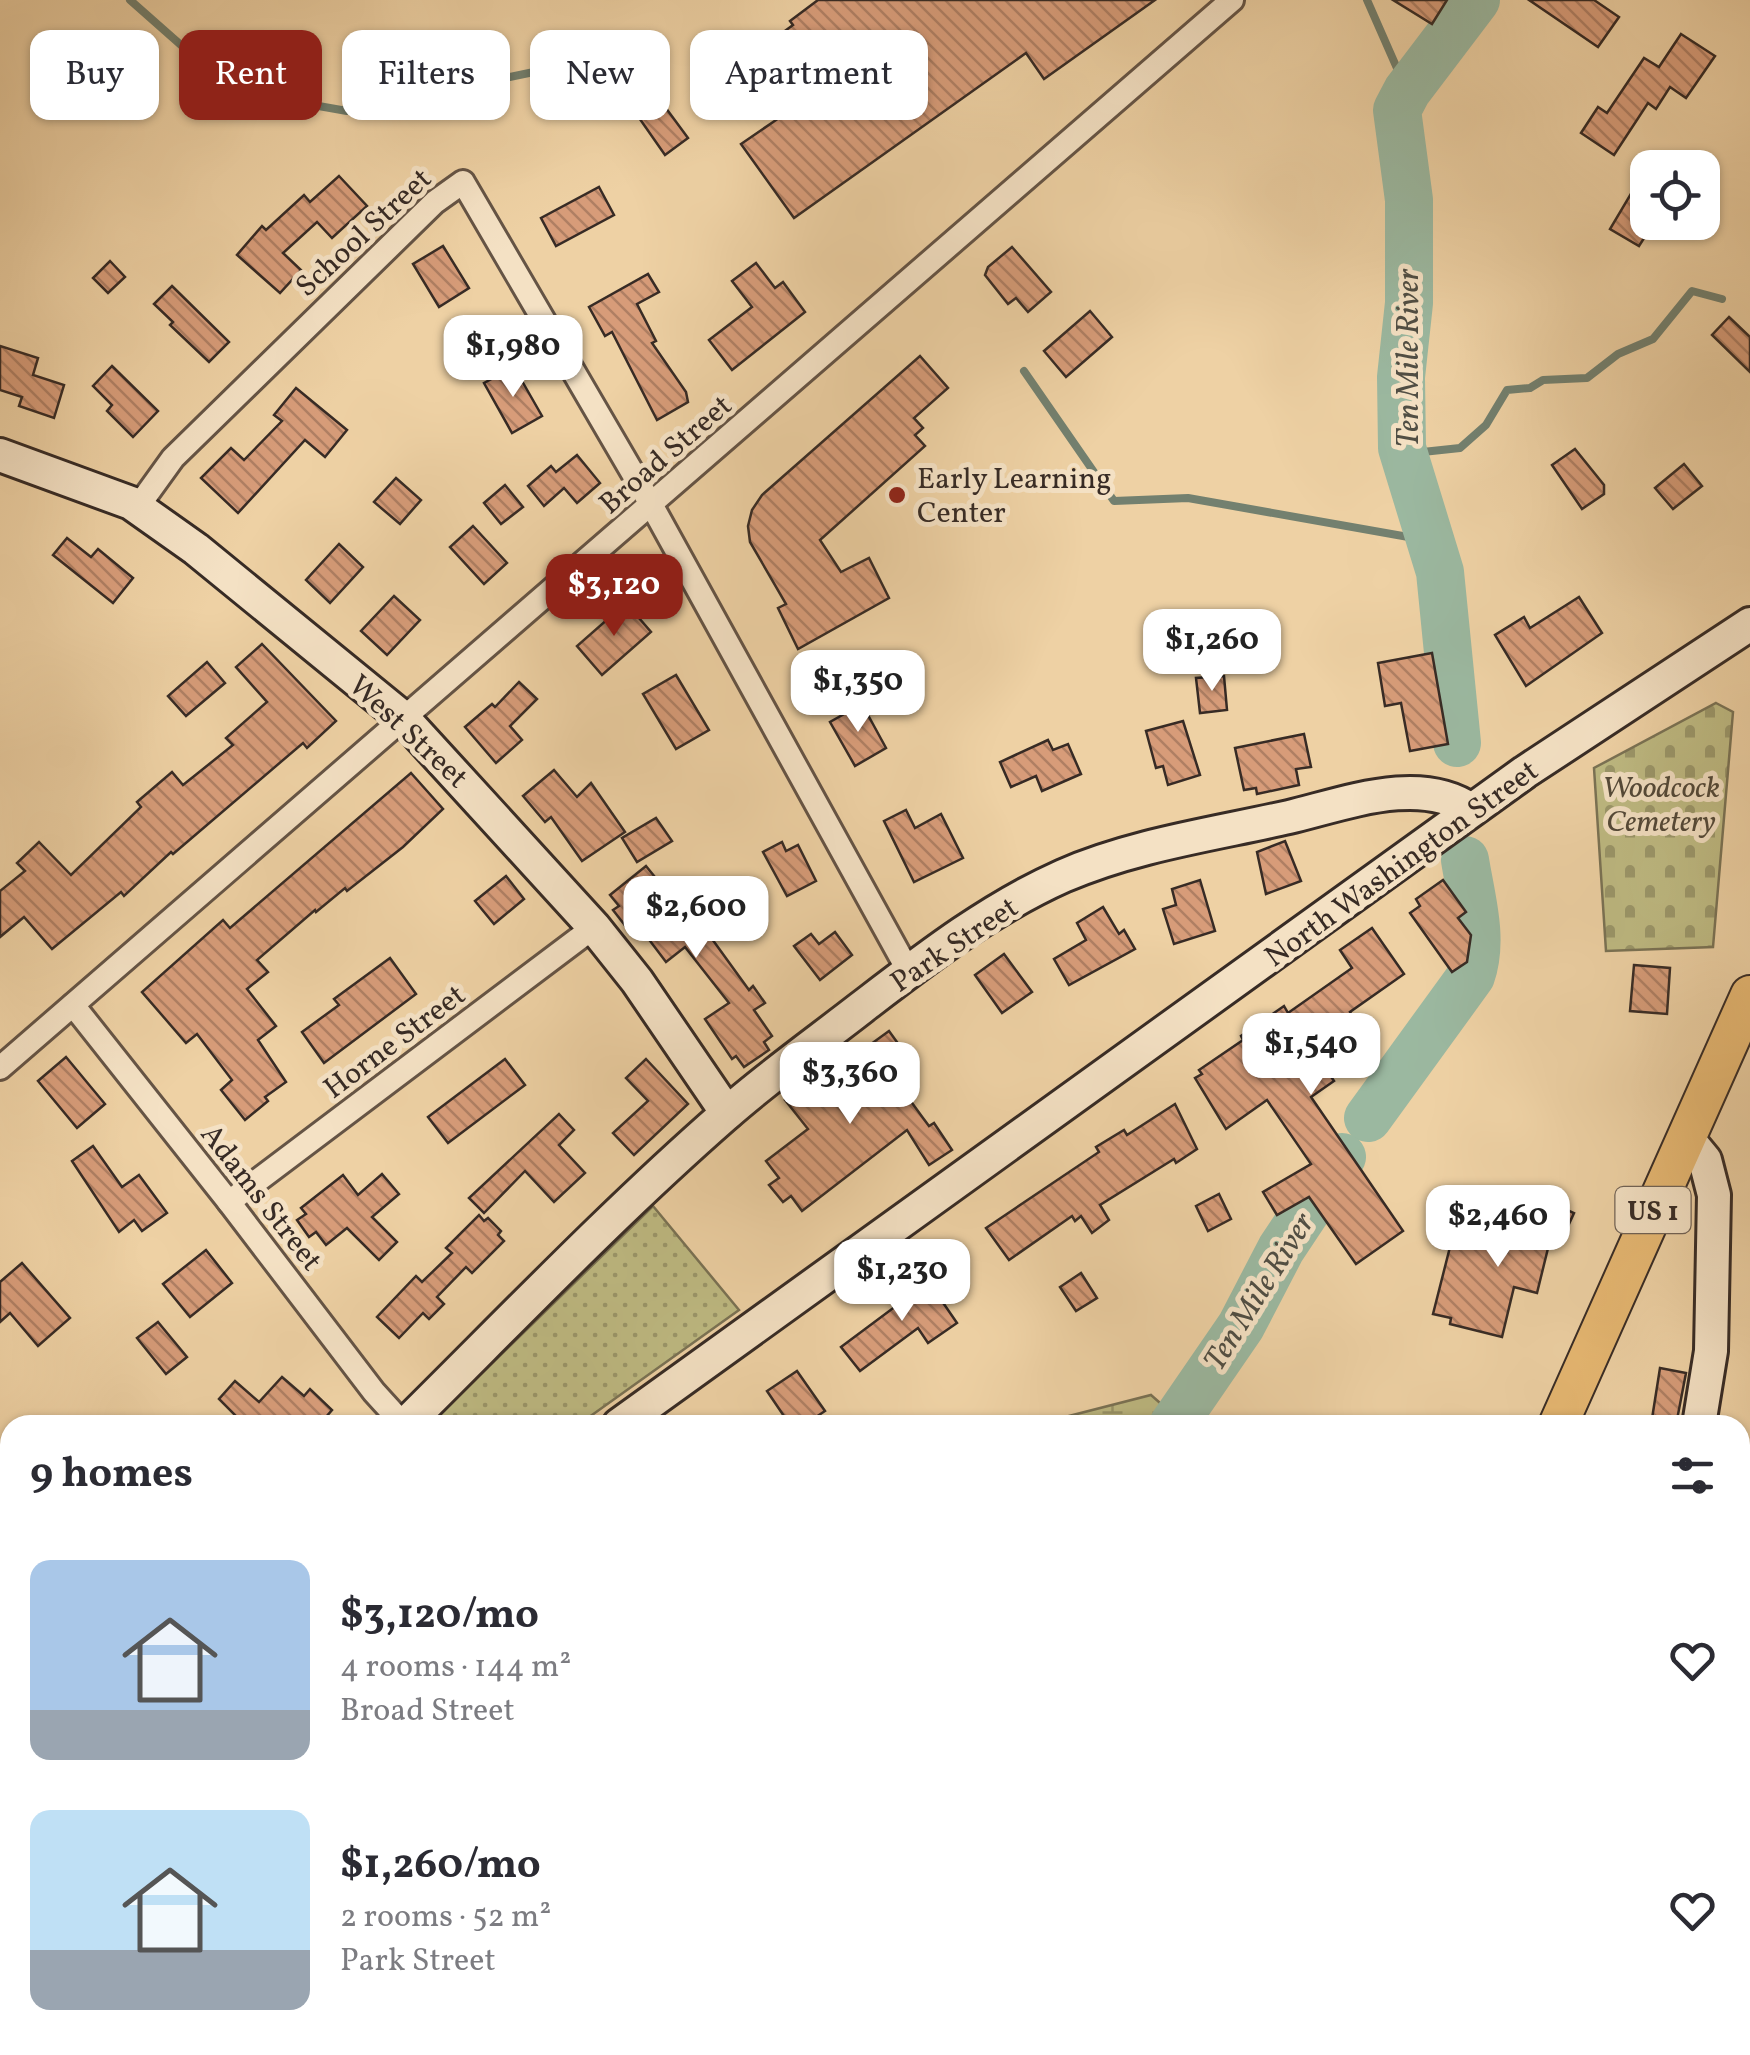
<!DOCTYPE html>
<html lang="en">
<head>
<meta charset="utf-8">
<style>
  :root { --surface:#fff; --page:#f2f2f3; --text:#2b2b33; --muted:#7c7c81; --accent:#8f2418 }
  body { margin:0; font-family:Vollkorn,serif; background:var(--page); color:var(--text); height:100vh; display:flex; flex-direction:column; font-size:38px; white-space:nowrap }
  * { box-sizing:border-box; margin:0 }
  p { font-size:32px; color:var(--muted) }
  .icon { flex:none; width:55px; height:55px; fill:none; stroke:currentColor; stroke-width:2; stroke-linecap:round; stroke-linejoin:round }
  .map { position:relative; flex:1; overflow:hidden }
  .sheet { position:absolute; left:0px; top:1415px; width:1750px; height:640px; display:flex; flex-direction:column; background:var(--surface); border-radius:30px 30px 0 0; box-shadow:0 2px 8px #0004 }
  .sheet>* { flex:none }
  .top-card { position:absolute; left:30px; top:30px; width:1000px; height:90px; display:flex; gap:20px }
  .tools { position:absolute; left:1630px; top:150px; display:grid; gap:20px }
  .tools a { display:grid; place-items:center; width:90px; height:90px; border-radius:20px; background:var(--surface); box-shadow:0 2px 8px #0004; font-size:50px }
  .price { position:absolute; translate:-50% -85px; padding:0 22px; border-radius:20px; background:#fff; color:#222; font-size:32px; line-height:65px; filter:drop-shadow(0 2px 5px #0008) }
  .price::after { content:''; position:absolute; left:50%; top:60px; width:30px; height:22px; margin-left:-15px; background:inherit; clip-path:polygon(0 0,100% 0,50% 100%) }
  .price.current { background:var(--accent); color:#fff }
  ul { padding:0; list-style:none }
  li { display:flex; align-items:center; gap:30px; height:250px; padding:0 30px }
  li span { display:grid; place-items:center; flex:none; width:280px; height:200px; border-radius:20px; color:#555 }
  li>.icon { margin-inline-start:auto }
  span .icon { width:120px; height:120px; fill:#fffc; stroke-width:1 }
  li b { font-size:42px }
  h2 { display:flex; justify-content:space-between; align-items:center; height:120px; padding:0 30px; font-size:42px }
  .chip { padding:0 35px; border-radius:20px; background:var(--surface); box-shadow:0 2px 8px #0004; font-size:35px; line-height:90px }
  .chip.current { background:var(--accent); color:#fff }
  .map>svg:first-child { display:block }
  .wetland { fill:url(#wetland-marsh); stroke:#7a7254; stroke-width:2.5 }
  .cemetery { fill:url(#cemetery-stones); stroke:#7a7254; stroke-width:2.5 }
  .park { fill:url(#park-dots); stroke:#7a7254; stroke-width:2.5 }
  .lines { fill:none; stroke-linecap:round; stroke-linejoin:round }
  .stream { stroke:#73806f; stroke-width:8 }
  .river { stroke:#9bb8a0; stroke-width:48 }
  .building { fill:url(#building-back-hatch); stroke:#372b25; stroke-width:2.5 }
  .street-casing { stroke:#655445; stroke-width:28 }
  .secondary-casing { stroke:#372b25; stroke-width:38 }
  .primary-casing { stroke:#372b25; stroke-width:42 }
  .street { stroke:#f4e1c4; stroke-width:22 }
  .secondary { stroke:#f4e1c4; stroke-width:32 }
  .primary { stroke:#e7b872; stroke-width:38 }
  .poi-dot { fill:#8f2418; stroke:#f4e1c4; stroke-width:4 }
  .labels { text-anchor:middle; stroke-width:10; stroke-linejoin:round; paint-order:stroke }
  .shield { fill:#f4e1c4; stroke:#706255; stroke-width:2.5 }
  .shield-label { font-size:28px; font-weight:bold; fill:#372b25 }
  .street-label { font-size:30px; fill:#372b25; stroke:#f4e1c4 }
  .poi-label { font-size:30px; fill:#372b25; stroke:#f4e1c4; text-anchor:start }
  .park-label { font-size:30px; font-style:italic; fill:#524838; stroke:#f4e1c4 }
  .water-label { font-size:32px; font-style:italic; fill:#504e44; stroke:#f4e1c4 }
</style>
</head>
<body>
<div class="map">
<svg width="1750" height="2055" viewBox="0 0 1750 2055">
  <defs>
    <pattern id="wetland-marsh" width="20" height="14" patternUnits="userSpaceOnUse" patternTransform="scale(2.5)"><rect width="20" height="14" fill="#beba82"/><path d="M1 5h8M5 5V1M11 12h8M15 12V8" fill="none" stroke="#9b976a"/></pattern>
    <pattern id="cemetery-stones" width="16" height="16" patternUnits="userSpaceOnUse" patternTransform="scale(2.5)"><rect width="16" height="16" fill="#beba82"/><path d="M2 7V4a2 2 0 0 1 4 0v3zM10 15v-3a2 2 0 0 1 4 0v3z" fill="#9b976a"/></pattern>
    <pattern id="park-dots" width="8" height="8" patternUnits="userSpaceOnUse" patternTransform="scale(2.5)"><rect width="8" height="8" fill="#beba82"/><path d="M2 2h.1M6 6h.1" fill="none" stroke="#9b976a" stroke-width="1.8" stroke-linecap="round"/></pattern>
    <pattern id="building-back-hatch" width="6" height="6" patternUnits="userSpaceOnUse" patternTransform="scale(2.5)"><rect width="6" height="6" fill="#d79c79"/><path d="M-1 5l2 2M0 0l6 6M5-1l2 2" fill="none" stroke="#af7f63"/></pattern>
  </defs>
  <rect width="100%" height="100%" fill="#eed1a4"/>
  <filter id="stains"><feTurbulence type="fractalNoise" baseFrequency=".002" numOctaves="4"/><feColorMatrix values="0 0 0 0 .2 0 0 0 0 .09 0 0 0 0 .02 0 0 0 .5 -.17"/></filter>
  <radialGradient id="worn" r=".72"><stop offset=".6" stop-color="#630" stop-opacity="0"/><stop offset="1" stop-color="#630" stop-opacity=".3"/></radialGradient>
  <path class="wetland" d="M 1151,1395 L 1185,1425 L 1050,1425 L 1069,1416 Z"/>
  <path class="cemetery" d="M 1716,703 L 1733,712 L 1713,947 L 1606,951 L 1594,768 Z"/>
  <path class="park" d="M 653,1206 L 739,1310 L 578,1425 L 429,1425 Z"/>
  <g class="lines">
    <g class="stream">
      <path d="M 130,0 L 233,91 L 347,111 L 601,58"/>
      <path d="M 1367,0 L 1407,91"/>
      <path d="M 1024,371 L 1114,501 L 1188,498 L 1431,541"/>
      <path d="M 1404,454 L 1460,448 L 1486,425 L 1507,390 L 1530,388 L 1543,380 L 1587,378 L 1618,354 L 1653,339 L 1692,291 L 1722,299"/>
    </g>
    <g class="river">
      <path d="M 1457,743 L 1440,572 L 1402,448 L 1401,377 L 1409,303 L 1409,200 L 1397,110 L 1407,91 L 1476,0"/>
      <path d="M 1368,1118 L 1471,976 C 1484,939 1471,898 1465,860"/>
      <path d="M 1173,1425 L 1241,1326 L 1281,1249 L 1342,1157"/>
      <path d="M 1020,2055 L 1023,2045"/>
    </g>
  </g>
  <g class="building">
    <path d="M 818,0 L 1155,0 L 1044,79 L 1026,53 L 794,218 L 741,144 L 779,118 L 771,106 L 778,101 L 747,59 L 793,25 L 790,21 Z"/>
    <path d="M 1393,0 L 1447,0 L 1432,24 Z"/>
    <path d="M 1529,0 L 1594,0 L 1619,17 L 1598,47 Z"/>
    <path d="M 1681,34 L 1715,56 L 1686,98 L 1670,87 L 1656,109 L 1648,103 L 1614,155 L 1581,133 L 1598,107 L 1607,113 L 1644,58 L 1659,67 Z"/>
    <path d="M 657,96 L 688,138 L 665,155 L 635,112 Z"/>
    <path d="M 1648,165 L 1648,232 L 1639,246 L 1610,229 Z"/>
    <path d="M 339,176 L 367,206 L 332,238 L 317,222 L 283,253 L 301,270 L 280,293 L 237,255 L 262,226 L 266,230 L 304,195 L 310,202 Z"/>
    <path d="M 599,187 L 614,215 L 556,246 L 541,218 Z"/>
    <path d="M 443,246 L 469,288 L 439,307 L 413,264 Z"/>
    <path d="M 1012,247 L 1051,292 L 1028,312 L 1016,298 L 1008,304 L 985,275 L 988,267 Z"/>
    <path d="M 110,261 L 125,277 L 108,293 L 93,278 Z"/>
    <path d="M 756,263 L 775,288 L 783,282 L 805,312 L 732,370 L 709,340 L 752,307 L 732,281 Z"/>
    <path d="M 648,274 L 659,292 L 637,304 L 656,341 L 652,343 L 686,392 L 688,402 L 657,420 L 612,332 L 605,336 L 589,307 Z"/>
    <path d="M 172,286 L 229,342 L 209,362 L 170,325 L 173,322 L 154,304 Z"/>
    <path d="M 1090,311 L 1112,337 L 1066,377 L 1044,351 Z"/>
    <path d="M 1729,317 L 1750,337 L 1750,372 L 1712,335 Z"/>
    <path d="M 0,346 L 38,358 L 33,375 L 64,385 L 54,418 L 19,406 L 22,397 L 0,390 Z"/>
    <path d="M 920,356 L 948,388 L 914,418 L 923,428 L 915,435 L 925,446 L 820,540 L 841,572 L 869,558 L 889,598 L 798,649 L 778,608 L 786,604 L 750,542 L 748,526 L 752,510 L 762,495 Z"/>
    <path d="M 112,366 L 158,411 L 133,437 L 107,411 L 112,405 L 93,386 Z"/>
    <path d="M 514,367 L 542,416 L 512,433 L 484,383 Z"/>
    <path d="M 296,388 L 347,430 L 325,457 L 305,440 L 238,513 L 201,478 L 231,448 L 244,460 L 282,421 L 274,415 Z"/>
    <path d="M 1575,449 L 1604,485 L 1604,494 L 1582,509 L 1552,465 Z"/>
    <path d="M 577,455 L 600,483 L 577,503 L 564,488 L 544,506 L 528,486 L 551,466 L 556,472 Z"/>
    <path d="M 1684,464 L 1702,486 L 1673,509 L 1655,488 Z"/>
    <path d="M 396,478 L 421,500 L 400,524 L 374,502 Z"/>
    <path d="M 505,485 L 523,507 L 501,524 L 484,503 Z"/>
    <path d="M 473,526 L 507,563 L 484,584 L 450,547 Z"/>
    <path d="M 67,538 L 91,557 L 98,549 L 133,578 L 113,603 L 53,555 Z"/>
    <path d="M 339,544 L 363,567 L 330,603 L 306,580 Z"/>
    <path d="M 394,596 L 420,620 L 387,655 L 361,631 Z"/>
    <path d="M 1579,597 L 1602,633 L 1526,686 L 1495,635 L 1524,617 L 1530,628 Z"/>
    <path d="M 626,603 L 651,632 L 602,675 L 577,646 Z"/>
    <path d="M 262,644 L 336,721 L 307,748 L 303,743 L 173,854 L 171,852 L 124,896 L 121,892 L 52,949 L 24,917 L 0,937 L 0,891 L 25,871 L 17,863 L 39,842 L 71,875 L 141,807 L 137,802 L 172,772 L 183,785 L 233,745 L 226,738 L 267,702 L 236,667 Z"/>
    <path d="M 1432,653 L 1448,744 L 1410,751 L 1401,703 L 1385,706 L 1378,663 Z"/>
    <path d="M 207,662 L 225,683 L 186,716 L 168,696 Z"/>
    <path d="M 676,675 L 709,730 L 676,749 L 643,694 Z"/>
    <path d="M 1224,676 L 1227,710 L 1200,713 L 1196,678 Z"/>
    <path d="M 519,682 L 537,699 L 510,726 L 522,740 L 496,763 L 465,727 L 492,704 L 495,707 Z"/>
    <path d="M 862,704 L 886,748 L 855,766 L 830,722 Z"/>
    <path d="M 1183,721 L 1200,775 L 1168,785 L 1163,766 L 1156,768 L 1146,731 Z"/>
    <path d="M 1304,734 L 1311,767 L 1296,769 L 1299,785 L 1257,794 L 1256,788 L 1244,790 L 1235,748 Z"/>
    <path d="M 1048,740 L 1053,750 L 1068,744 L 1081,774 L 1042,791 L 1036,776 L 1011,787 L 1000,762 Z"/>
    <path d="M 554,770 L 577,797 L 591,783 L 625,832 L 582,861 L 551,817 L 545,822 L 523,796 Z"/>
    <path d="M 411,773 L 443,809 L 403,847 L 347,891 L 345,888 L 316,912 L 315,910 L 257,960 L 268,972 L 247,989 L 276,1026 L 258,1040 L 286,1082 L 265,1097 L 268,1101 L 245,1120 L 221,1090 L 232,1080 L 197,1034 L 186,1043 L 142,992 L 223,920 L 230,928 Z"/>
    <path d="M 906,810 L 915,828 L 941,814 L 963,858 L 914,882 L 884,821 Z"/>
    <path d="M 656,818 L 672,841 L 637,862 L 622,838 Z"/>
    <path d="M 1285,841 L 1301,881 L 1266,894 L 1257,852 Z"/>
    <path d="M 782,842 L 786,851 L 798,845 L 816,881 L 787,896 L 763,852 Z"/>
    <path d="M 646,866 L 680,908 L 686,903 L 749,990 L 753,986 L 765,1003 L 754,1010 L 772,1036 L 764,1042 L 769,1050 L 744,1067 L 736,1056 L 732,1059 L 705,1019 L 729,1003 L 685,947 L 666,962 L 635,921 L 627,928 L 613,910 L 619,906 L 610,895 Z"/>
    <path d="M 506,876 L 524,899 L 494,924 L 475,901 Z"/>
    <path d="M 1200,880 L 1215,931 L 1174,944 L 1163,909 L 1176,905 L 1172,889 Z"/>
    <path d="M 1443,880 L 1466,912 L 1458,918 L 1471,935 L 1467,962 L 1452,972 L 1410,913 L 1420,906 L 1416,899 Z"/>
    <path d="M 1103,907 L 1119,934 L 1124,930 L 1135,949 L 1069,985 L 1054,959 L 1086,940 L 1077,923 Z"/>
    <path d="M 1372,928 L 1404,974 L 1350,1012 L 1355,1021 L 1313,1050 L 1334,1081 L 1311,1097 L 1403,1231 L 1356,1264 L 1309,1197 L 1277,1215 L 1263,1192 L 1311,1164 L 1267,1100 L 1226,1129 L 1195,1078 L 1202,1074 L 1199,1070 L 1243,1040 L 1241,1036 L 1284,1006 L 1288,1013 L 1352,968 L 1340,950 Z"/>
    <path d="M 835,932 L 852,955 L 820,980 L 794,946 L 811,934 L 819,944 Z"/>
    <path d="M 1004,954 L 1032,992 L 1002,1013 L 975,975 Z"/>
    <path d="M 390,958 L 416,994 L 324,1063 L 302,1032 L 339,1005 L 334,999 Z"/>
    <path d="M 1634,965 L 1670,968 L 1667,1014 L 1630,1011 Z"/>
    <path d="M 889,1031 L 907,1056 L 888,1070 L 923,1118 L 929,1126 L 934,1123 L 952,1150 L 929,1165 L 907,1130 L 802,1211 L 791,1196 L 783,1202 L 769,1185 L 779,1178 L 766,1161 L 808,1129 L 785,1100 L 821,1072 L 835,1089 L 868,1064 L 860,1052 Z"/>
    <path d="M 66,1057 L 105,1104 L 77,1128 L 38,1081 Z"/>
    <path d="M 505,1059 L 525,1085 L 448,1143 L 428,1117 Z"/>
    <path d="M 646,1059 L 688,1104 L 634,1155 L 613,1133 L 648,1101 L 626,1078 Z"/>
    <path d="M 1175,1104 L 1197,1149 L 1176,1163 L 1174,1159 L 1100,1205 L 1109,1220 L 1092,1233 L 1081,1216 L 1075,1221 L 1072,1216 L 1009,1260 L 986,1228 L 1099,1152 L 1096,1147 L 1124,1130 L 1127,1135 Z"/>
    <path d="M 559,1114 L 574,1130 L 559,1145 L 585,1173 L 554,1202 L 525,1171 L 484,1213 L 469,1198 Z"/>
    <path d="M 93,1146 L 122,1187 L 139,1175 L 167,1213 L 142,1231 L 134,1220 L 119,1232 L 72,1161 Z"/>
    <path d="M 382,1174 L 399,1194 L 372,1217 L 397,1242 L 379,1260 L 347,1228 L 326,1245 L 316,1232 L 309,1237 L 297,1220 L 306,1214 L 301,1208 L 343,1175 L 358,1195 Z"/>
    <path d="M 1219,1194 L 1231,1219 L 1208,1231 L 1196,1206 Z"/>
    <path d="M 1532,1194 L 1574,1213 L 1563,1237 L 1552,1232 L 1537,1293 L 1514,1287 L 1502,1337 L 1450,1324 L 1451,1318 L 1433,1314 L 1450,1247 L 1460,1232 L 1477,1244 L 1507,1252 Z"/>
    <path d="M 479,1215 L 484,1221 L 488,1218 L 501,1231 L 498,1235 L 504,1241 L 472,1273 L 466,1267 L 437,1297 L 444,1304 L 429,1319 L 423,1313 L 399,1338 L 377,1317 L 416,1276 L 422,1282 L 452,1253 L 446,1248 Z"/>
    <path d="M 206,1250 L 232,1283 L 190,1317 L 163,1284 Z"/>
    <path d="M 22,1263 L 70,1318 L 38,1346 L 10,1313 L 0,1322 L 0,1282 Z"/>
    <path d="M 1081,1273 L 1097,1298 L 1076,1311 L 1060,1287 Z"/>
    <path d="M 924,1275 L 957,1323 L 928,1343 L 918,1328 L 860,1371 L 841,1347 L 900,1303 L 895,1295 Z"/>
    <path d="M 158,1322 L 187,1357 L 166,1374 L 137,1338 Z"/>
    <path d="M 1660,1368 L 1686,1373 L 1676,1425 L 1651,1425 Z"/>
    <path d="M 797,1371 L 825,1411 L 804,1425 L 790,1425 L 767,1391 Z"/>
    <path d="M 282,1377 L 304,1396 L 310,1389 L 332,1410 L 319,1425 L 238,1425 L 241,1421 L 219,1399 L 235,1381 L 259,1402 Z"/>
  </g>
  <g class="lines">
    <defs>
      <g id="street">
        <path d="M 137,508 L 173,458 L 435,202 L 463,182 L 652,506 L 909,972"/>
        <path d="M 73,1005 L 229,1202 L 374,1392 L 404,1425"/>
        <path d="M 0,1068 L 1232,0"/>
        <path d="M 229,1202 L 594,927"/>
        <path d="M 1740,1482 L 1750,1485"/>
        <path d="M 708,2045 L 716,2055"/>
        <path d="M 613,2055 L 626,2045"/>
      </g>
      <g id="secondary">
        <path d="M 0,455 L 131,503 L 196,549 L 403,718 L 594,927 L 637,981 L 727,1113"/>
        <path d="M 1686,1137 L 1705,1160 L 1714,1195 L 1711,1351 L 1699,1425"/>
        <path d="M 405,1425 C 510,1321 613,1213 725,1115 C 768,1077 816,1043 861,1008 C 925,959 989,909 1063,876 C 1134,845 1214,834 1289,817 C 1344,804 1420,774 1471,810"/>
        <path d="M 619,1425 L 1525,772 L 1750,624"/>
        <path d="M 0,1865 L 10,1858"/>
        <path d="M 1525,2055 L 1528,2045"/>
      </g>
      <g id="primary">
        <path d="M 1558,1425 L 1750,995"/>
        <path d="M 1278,2055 L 1283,2045"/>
      </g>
    </defs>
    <use href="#street" class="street-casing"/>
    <use href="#secondary" class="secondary-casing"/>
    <use href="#primary" class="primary-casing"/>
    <use href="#street" class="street"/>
    <use href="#secondary" class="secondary"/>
    <use href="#primary" class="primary"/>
  </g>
  <circle class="poi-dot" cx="897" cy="495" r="10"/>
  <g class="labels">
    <rect class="shield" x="1615.5" y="1187" width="75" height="46" rx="8"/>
    <g class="shield-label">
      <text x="1653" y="1220">US 1</text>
    </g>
    <g class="street-label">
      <text transform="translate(363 232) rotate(-43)" y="10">School Street</text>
      <text transform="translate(665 454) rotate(-41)" y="10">Broad Street</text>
      <text transform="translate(409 731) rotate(43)" y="10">West Street</text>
      <text transform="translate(1401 863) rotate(-36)" y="10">North Washington Street</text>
      <text transform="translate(954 944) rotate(-34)" y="10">Park Street</text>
      <text transform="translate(394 1041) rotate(-37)" y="10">Horne Street</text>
      <text transform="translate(262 1197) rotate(52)" y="10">Adams Street</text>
    </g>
    <g class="poi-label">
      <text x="917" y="488">Early Learning<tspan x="917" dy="34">Center</tspan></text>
    </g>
    <g class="park-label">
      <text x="1661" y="797">Woodcock<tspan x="1661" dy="34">Cemetery</tspan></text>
    </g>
    <g class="water-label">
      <text transform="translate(1407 358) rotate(-90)" y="11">Ten Mile River</text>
      <text transform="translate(1258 1291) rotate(-58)" y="11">Ten Mile River</text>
    </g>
  </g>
  <rect width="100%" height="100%" filter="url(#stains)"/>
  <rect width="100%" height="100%" fill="url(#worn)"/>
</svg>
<div class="tools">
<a><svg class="icon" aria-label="locate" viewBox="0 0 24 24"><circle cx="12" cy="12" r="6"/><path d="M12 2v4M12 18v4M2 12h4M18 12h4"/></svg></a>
</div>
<b class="price" style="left:513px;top:400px">$1,980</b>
<b class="price current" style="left:614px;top:639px">$3,120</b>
<b class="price" style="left:1212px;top:694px">$1,260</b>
<b class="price" style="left:858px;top:735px">$1,350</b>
<b class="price" style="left:696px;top:961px">$2,600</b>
<b class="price" style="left:1311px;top:1098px">$1,540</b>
<b class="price" style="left:850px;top:1127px">$3,360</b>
<b class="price" style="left:1498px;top:1270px">$2,460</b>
<b class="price" style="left:902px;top:1324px">$1,230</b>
<div class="top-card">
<a class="chip">Buy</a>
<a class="chip current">Rent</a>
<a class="chip">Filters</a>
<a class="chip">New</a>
<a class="chip">Apartment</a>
</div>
<section class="sheet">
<h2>9 homes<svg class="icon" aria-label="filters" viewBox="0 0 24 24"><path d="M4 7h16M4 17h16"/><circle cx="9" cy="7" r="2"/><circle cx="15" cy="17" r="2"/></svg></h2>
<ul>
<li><span style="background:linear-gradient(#a9c7e8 75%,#9aa5b1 0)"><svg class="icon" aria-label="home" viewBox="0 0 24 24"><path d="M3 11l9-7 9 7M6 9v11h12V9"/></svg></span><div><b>$3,120/mo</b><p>4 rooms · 144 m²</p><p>Broad Street</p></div><svg class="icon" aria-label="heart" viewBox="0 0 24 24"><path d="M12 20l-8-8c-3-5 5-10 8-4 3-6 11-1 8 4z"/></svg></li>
<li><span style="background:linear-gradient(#bfe0f5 70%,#9aa5b1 0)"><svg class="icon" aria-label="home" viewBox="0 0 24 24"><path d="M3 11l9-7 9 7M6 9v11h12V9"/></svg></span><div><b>$1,260/mo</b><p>2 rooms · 52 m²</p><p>Park Street</p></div><svg class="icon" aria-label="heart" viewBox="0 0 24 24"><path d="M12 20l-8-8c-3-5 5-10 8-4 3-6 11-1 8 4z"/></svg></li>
</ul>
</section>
</div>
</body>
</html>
